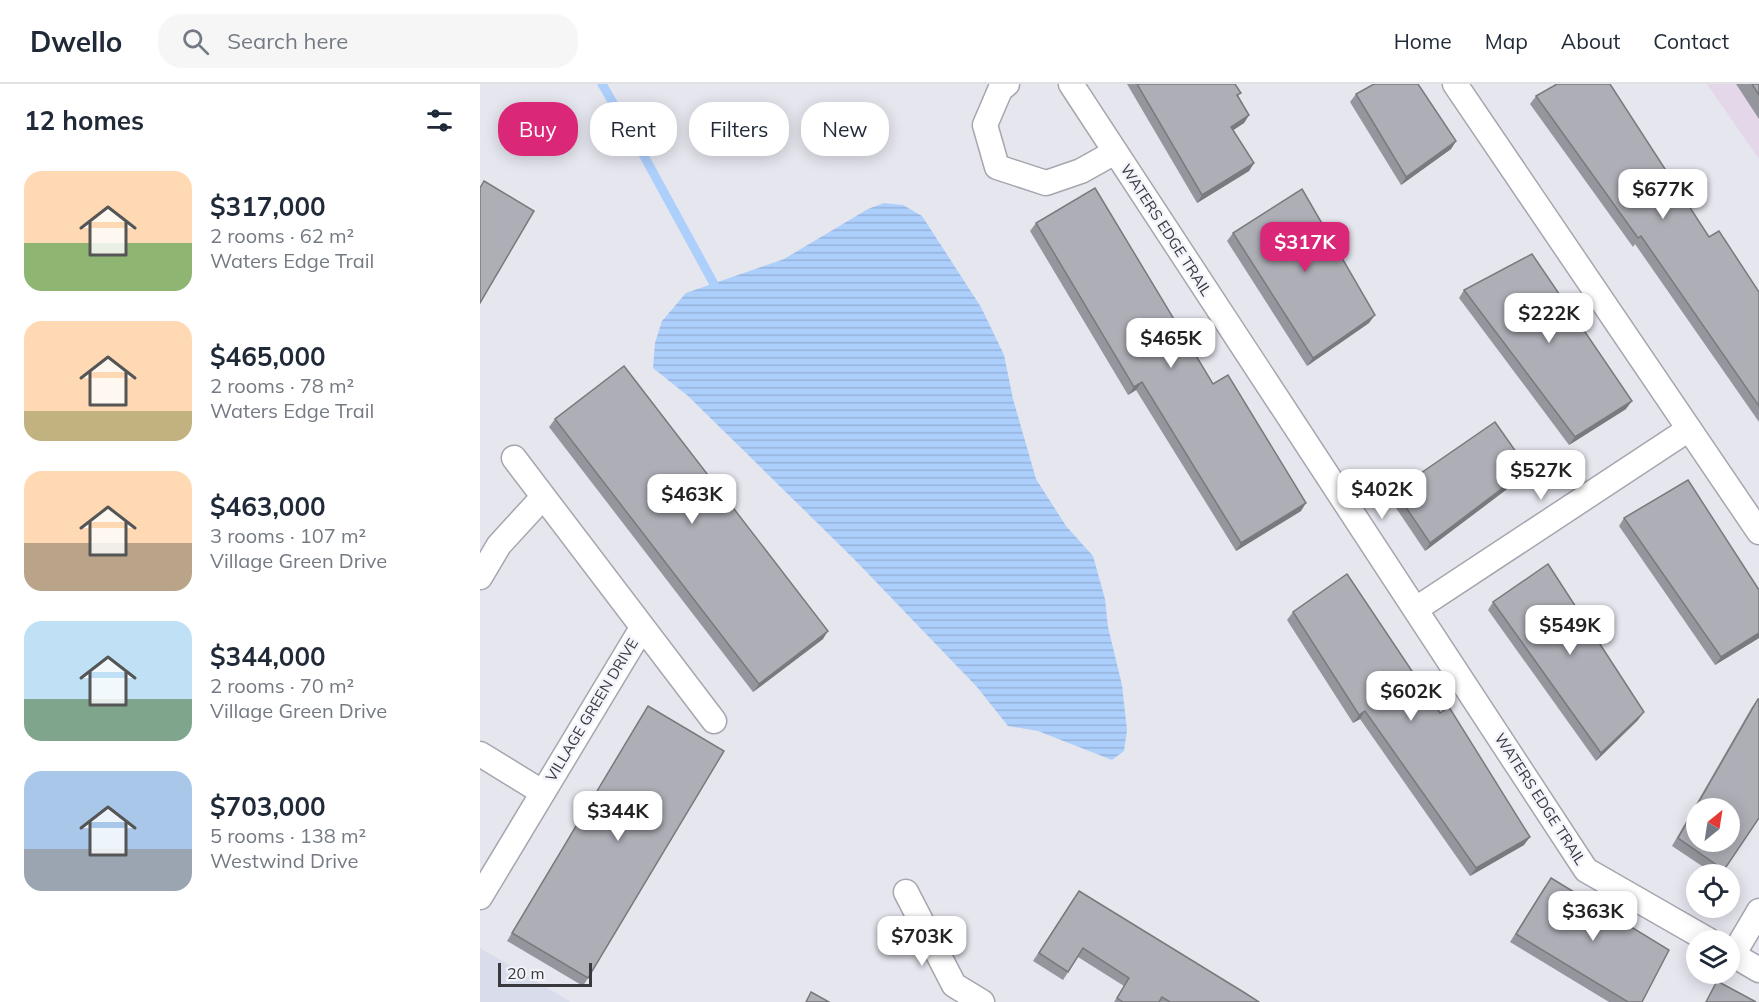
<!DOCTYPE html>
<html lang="en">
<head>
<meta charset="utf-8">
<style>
  :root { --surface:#fff; --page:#f6f6f7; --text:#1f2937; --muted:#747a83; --line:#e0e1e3; --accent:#db2777 }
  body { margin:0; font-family:Mulish,sans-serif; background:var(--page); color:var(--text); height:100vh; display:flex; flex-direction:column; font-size:22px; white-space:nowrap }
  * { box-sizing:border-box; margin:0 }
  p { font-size:20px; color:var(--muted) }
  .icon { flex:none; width:33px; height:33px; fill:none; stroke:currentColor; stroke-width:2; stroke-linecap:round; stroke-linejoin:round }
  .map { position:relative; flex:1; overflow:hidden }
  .details { display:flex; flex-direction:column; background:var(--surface); width:480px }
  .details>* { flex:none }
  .hud { position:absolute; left:18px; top:18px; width:570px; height:54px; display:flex; gap:12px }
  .needle { width:39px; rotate:30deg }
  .controls { position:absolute; left:1206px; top:714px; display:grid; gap:12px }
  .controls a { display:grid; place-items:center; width:54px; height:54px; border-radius:50%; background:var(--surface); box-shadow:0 3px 15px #0003; font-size:30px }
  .scale { position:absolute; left:18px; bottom:15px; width:94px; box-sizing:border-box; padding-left:6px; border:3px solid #39393d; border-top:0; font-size:16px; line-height:21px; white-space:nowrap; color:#39393d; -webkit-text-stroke:4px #f2f3fb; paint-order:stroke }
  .price { position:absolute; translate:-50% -51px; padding:0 14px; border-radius:12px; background:#fff; color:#222; font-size:20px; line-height:39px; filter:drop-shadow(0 2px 3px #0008) }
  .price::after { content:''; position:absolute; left:50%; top:36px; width:18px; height:14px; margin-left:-9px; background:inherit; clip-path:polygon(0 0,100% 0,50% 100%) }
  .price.active { background:var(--accent); color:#fff }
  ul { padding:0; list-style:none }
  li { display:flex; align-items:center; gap:18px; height:150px; padding:0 24px }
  li span { display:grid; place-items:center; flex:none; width:168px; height:120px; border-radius:18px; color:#555 }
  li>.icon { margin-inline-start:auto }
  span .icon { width:72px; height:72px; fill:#fffc; stroke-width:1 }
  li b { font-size:26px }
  h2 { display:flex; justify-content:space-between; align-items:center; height:72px; padding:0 24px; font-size:26px }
  .pill { padding:0 21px; border-radius:24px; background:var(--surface); box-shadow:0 3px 15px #0003; font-size:21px; line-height:54px }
  .pill.active { background:var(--accent); color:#fff }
  header { display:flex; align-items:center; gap:36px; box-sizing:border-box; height:84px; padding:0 30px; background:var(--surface); border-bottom:2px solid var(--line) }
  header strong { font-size:28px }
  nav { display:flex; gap:33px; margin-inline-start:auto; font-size:21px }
  .search { width:420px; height:54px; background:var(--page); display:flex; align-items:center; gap:15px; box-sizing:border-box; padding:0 21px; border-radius:24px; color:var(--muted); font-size:22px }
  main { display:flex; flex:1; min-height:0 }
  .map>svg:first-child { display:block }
  .commercial { fill:#e5d7ea }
  .built { fill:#d9dceb }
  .water { fill:url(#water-rules) }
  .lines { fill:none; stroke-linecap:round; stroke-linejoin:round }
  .stream { stroke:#adcffc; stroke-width:9 }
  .street-casing { stroke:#a5a6ae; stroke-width:27 }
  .street { stroke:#fff; stroke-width:24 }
  .wall { fill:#95969d }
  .shaded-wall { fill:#797a7f }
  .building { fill:#adaeb6; stroke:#797a7f; stroke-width:1.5; fill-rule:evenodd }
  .labels { text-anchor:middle; stroke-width:5; stroke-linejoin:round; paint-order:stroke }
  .street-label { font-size:15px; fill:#39393d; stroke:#f2f3fb }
</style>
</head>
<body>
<header>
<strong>Dwello</strong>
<div class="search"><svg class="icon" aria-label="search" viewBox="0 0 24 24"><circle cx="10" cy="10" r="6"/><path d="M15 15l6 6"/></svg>Search here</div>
<nav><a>Home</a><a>Map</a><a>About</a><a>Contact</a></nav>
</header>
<main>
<section class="details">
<h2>12 homes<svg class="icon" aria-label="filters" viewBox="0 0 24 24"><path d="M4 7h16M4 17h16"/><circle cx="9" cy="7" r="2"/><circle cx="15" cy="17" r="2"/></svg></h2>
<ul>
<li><span style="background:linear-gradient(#ffd9b3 60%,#8fb573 0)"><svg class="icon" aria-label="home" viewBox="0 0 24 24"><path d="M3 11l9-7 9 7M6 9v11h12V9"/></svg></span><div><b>$317,000</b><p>2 rooms · 62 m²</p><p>Waters Edge Trail</p></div></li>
<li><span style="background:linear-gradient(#ffd9b3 75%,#c2b280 0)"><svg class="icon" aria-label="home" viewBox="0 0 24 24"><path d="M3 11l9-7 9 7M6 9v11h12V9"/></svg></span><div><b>$465,000</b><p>2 rooms · 78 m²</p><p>Waters Edge Trail</p></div></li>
<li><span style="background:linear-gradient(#ffd9b3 60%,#b9a48a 0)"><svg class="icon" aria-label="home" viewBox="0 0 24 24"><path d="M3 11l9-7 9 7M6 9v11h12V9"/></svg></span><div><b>$463,000</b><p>3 rooms · 107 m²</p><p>Village Green Drive</p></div></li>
<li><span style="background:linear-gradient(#bfe0f5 65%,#7fa58c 0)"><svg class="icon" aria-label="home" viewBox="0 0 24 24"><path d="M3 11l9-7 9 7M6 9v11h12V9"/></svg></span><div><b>$344,000</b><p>2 rooms · 70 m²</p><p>Village Green Drive</p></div></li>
<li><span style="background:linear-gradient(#a9c7e8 65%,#9aa5b1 0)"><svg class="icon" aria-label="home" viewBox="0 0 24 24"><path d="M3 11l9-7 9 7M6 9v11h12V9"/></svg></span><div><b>$703,000</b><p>5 rooms · 138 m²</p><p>Westwind Drive</p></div></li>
</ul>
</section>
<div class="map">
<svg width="1279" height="918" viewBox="0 0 1279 918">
  <defs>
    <pattern id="water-rules" width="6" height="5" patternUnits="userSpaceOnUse" patternTransform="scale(1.5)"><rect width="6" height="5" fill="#adcffc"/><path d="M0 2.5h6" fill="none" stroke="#96b2d9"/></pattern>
  </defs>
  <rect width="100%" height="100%" fill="#e5e6ee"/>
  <path class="commercial" d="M 1227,0 L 1279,0 L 1279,75 Z"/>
  <path class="built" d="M 0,864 L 91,918 L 0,918 Z"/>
  <path class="water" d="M 404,119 L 423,121 L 442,132 L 501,223 L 524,271 L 533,315 L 556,395 L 586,442 L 613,472 L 625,515 L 628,543 L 642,601 L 647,646 L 644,667 L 632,676 L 558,647 L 528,642 L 497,603 L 373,474 L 208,312 L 173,284 L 175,259 L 182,237 L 206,209 L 304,175 L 388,125 Z"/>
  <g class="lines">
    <path class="stream" d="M 122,0 L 164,72 L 234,200"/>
    <defs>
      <g id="street">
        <path d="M 527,0 L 520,6 L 505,41 L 517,83 L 566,99 L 601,87 L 635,68"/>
        <path d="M 591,0 L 1106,786 L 1228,856"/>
        <path d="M 975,0 L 1279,448"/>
        <path d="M 34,374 L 234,637"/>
        <path d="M 0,493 L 19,461 L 63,413"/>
        <path d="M 936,525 L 1209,345"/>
        <path d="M 0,670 L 62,708"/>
        <path d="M 426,808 L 474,901 L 502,918"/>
        <path d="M 0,813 L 162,544"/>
        <path d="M 1250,869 L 1279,886"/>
        <path d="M 1253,871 L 1279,827"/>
      </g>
    </defs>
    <use href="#street" class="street-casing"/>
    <use href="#street" class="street"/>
  </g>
  <g class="wall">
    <path d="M 647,0 L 755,0 L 759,13 L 769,31 L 764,39 L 753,46 L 774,79 L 769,87 L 717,119 Z"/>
    <path d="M 1256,0 L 1279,0 L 1279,35 Z"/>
    <path d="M 876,10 L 976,57 L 971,65 L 921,101 L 870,18 Z"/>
    <path d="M 1056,12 L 1229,153 L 1279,208 L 1279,338 L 1155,160 L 1153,163 L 1050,20 Z"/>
    <path d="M 556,139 L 733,300 L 821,427 L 756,467 L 656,306 L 648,311 L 550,147 Z"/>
    <path d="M 753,149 L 889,239 L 827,282 L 747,157 Z"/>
    <path d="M 984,206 L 1146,325 L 1089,361 L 979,214 Z"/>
    <path d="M 75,335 L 343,555 L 273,608 L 69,343 Z"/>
    <path d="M 1048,385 L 1043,393 L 945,467 L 910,415 L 915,407 Z"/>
    <path d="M 1144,434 L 1279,554 L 1235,581 L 1139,442 Z"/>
    <path d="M 1013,518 L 1158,636 L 1116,677 L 1008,526 Z"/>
    <path d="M 813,528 L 1044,761 L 990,792 L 880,635 L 873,639 L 807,536 Z"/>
    <path d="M 1278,615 L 1279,734 L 1241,790 L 1234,790 L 1192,762 L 1272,623 Z"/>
    <path d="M 168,622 L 108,894 L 103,902 L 27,857 Z"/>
    <path d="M 1065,802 L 1162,918 L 1129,918 L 1030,858 Z"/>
    <path d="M 593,815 L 779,918 L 634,918 L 644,902 L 598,873 L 583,896 L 553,877 Z"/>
  </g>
  <g class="shaded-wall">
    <path d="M 769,31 L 764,39 L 746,51 L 751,43 Z"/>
    <path d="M 976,57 L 971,65 L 921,101 L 926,93 Z"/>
    <path d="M 774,79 L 769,87 L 717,119 L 722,111 Z"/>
    <path d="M 895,231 L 889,239 L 827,282 L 833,274 Z"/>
    <path d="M 662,298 L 656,306 L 648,311 L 654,303 Z"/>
    <path d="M 1152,317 L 1146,325 L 1089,361 L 1095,353 Z"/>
    <path d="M 1048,385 L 1043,393 L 945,467 L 950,459 Z"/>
    <path d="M 826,419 L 821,427 L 756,467 L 761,459 Z"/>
    <path d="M 348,547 L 343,555 L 273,608 L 279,600 Z"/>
    <path d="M 1279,549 L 1279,554 L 1235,581 L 1241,573 Z"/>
    <path d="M 885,627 L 880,635 L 873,639 L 879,631 Z"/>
    <path d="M 1164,628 L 1158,636 L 1116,677 L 1121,669 Z"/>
    <path d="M 1050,753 L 1044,761 L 990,792 L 996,784 Z"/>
  </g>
  <g class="building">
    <path d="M 657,0 L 755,0 L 761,9 L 757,11 L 769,31 L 751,43 L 774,79 L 722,111 Z"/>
    <path d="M 894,0 L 938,0 L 976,57 L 926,93 L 876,10 Z"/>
    <path d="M 1077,0 L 1130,0 L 1229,153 L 1239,147 L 1279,208 L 1279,322 L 1161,152 L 1158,154 L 1056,12 Z"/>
    <path d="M 1272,0 L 1279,0 L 1279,11 Z"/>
    <path d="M 4,97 L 54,127 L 0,219 L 0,104 Z"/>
    <path d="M 615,104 L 733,300 L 748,291 L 826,419 L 761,459 L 662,298 L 654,303 L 556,139 Z"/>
    <path d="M 822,105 L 895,231 L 833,274 L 753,149 Z"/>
    <path d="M 1052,170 L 1152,317 L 1095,353 L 984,206 Z"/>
    <path d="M 144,282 L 348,547 L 279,600 L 75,335 Z"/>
    <path d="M 1015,338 L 1048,385 L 950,459 L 915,407 Z"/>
    <path d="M 1208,396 L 1279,506 L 1279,549 L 1241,573 L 1144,434 Z"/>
    <path d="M 1068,480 L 1164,628 L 1121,669 L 1013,518 Z"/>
    <path d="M 867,490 L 960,629 L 969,623 L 1050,753 L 996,784 L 885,627 L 879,631 L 813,528 Z"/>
    <path d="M 1278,615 L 1279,615 L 1279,734 L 1244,786 L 1198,754 ZM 1216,724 L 1250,724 L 1250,758 L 1216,758 Z"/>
    <path d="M 168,622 L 244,667 L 108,894 L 32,849 Z"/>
    <path d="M 1071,794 L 1189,866 L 1162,918 L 1148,918 L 1036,850 Z"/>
    <path d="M 599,807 L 765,909 L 779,918 L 690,918 L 682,913 L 679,918 L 643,918 L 637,914 L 649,894 L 603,864 L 588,888 L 559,869 Z"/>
    <path d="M 1237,897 L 1276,918 L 1226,918 Z"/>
    <path d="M 331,908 L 349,918 L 326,918 Z"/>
  </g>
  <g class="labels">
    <g class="street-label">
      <text transform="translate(686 146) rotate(57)" y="5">WATERS EDGE TRAIL</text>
      <text transform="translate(112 626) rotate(-59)" y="5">VILLAGE GREEN DRIVE</text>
      <text transform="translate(1060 715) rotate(57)" y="5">WATERS EDGE TRAIL</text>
    </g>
  </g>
</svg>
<div class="controls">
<a><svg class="needle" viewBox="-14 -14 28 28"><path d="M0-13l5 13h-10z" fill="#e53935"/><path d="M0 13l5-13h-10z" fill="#747a83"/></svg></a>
<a><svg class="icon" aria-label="locate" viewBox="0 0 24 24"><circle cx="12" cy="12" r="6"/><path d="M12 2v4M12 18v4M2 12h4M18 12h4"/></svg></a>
<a><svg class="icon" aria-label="layers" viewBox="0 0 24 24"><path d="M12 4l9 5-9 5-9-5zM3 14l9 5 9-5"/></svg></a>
</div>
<div class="scale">20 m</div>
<b class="price" style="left:1183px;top:136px">$677K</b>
<b class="price active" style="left:825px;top:189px">$317K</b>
<b class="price" style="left:1069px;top:260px">$222K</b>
<b class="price" style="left:691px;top:285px">$465K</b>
<b class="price" style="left:1061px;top:417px">$527K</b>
<b class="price" style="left:902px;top:436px">$402K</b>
<b class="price" style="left:212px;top:441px">$463K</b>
<b class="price" style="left:1090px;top:572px">$549K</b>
<b class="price" style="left:931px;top:638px">$602K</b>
<b class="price" style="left:138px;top:758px">$344K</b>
<b class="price" style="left:1113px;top:858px">$363K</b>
<b class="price" style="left:442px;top:883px">$703K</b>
<div class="hud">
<a class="pill active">Buy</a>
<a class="pill">Rent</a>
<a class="pill">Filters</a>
<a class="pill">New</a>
</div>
</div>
</main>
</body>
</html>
